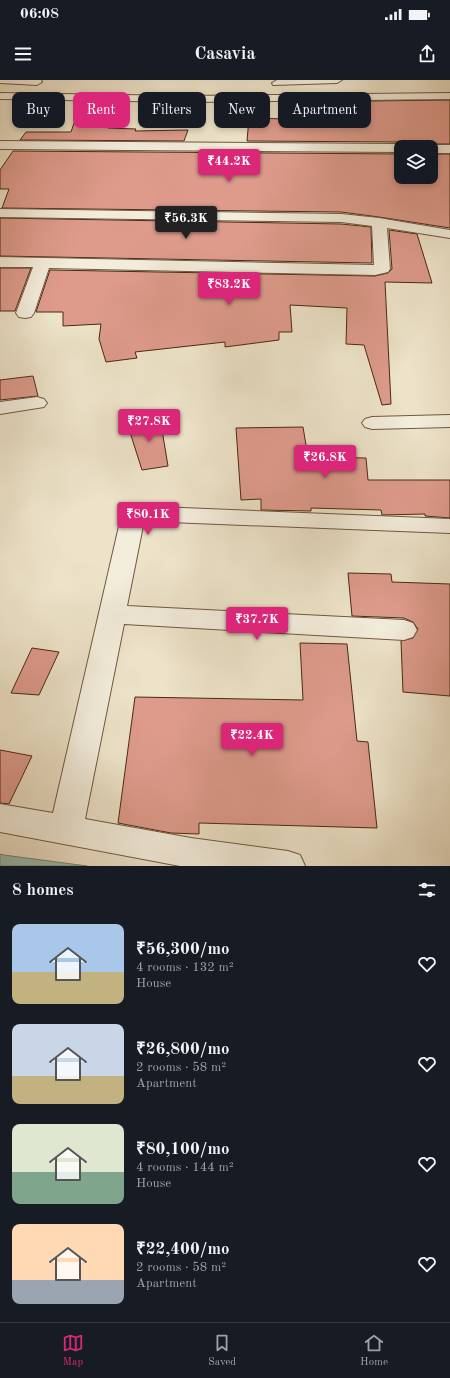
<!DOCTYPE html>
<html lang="en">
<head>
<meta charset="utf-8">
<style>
  :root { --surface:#171b24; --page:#20242c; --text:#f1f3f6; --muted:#9ea1a6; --line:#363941; --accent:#db2777 }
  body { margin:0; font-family:"Old Standard TT",serif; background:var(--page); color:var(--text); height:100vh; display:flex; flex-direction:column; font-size:15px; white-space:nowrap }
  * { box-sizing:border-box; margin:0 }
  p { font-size:13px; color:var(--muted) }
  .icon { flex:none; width:22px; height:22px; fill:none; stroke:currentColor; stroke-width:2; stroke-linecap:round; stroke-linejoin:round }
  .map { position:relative; height:786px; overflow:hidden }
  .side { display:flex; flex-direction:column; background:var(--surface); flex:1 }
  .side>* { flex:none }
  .guide { position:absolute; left:12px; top:12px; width:426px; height:36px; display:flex; gap:8px }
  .controls { position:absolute; left:394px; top:60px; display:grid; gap:8px }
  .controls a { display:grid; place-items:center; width:44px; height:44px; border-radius:8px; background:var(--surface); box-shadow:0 2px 6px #0003; font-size:20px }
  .price { position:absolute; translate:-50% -34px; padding:0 9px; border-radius:4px; background:var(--accent); color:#fff; font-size:13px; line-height:26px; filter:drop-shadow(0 1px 2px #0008) }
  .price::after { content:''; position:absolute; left:50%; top:24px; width:12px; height:9px; margin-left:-6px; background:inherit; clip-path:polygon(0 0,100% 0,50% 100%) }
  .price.current { background:#222; color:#fff }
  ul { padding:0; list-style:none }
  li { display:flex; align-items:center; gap:12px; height:100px; padding:0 12px }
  li span { display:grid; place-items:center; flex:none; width:112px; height:80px; border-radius:8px; color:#555 }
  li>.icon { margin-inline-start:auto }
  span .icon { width:48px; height:48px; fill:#fffc; stroke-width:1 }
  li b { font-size:17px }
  h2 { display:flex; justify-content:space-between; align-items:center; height:48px; padding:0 12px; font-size:17px }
  .pill { padding:0 14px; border-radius:8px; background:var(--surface); box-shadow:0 2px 6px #0003; font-size:14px; line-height:36px }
  .pill.current { background:var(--accent); color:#fff }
  .status { display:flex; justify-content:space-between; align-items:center; height:28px; padding:0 20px; background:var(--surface); direction:ltr }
  .status svg { height:11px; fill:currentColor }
  header { display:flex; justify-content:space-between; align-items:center; height:52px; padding:0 12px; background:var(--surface); font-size:18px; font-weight:700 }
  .tab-bar { display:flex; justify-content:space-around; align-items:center; height:56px; border-top:1px solid var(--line); background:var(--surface); font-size:11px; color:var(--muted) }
  .tab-bar a { display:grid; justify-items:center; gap:2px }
  .tab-bar .current { color:var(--accent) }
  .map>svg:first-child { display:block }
  .water { fill:#99beb3; stroke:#798372 }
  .building { fill:#de9b8c; stroke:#482a11 }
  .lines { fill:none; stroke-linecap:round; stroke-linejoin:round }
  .minor-casing { stroke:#71583f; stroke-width:2 }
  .minor { fill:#f3eddc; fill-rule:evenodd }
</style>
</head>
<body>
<div class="status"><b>06:08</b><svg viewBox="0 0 49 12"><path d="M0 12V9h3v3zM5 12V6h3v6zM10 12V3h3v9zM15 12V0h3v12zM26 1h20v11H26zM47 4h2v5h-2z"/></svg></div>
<header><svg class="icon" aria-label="menu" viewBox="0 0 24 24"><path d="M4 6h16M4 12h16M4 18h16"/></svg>Casavia<svg class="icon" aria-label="share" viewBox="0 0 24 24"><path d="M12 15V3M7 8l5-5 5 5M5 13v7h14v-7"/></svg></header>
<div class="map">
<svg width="450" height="786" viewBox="0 0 450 786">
  <rect width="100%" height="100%" fill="#ede3c9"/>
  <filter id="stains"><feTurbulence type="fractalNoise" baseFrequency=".005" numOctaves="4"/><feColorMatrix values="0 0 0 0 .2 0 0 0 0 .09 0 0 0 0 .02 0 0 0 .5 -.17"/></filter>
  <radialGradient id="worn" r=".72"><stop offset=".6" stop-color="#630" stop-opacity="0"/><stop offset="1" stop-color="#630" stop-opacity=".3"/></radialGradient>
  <path class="water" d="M 0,774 L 4,775 L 87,786 L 0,786 Z"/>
  <g class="building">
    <path d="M 450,20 L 450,64 L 431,64 L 425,67 L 407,67 L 401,62 L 247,61 L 249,38 L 286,39 L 282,22 Z"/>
    <path d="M 74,43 L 110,43 L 108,48 L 136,49 L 135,51 L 188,50 L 184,61 L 20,60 L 26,52 L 71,52 Z"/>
    <path d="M 13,71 L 401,74 L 401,97 L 431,97 L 431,74 L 450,74 L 450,148 L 379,137 L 341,132 L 2,128 L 9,109 L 0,109 L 0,90 Z"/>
    <path d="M 0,138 L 341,144 L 371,147 L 372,183 L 0,176 Z"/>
    <path d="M 389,150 L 417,154 L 432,203 L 385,202 L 391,324 L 382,325 L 364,265 L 346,264 L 347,228 L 290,225 L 292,252 L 279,252 L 279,260 L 225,267 L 225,262 L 135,272 L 137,278 L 106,282 L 99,259 L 101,244 L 63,246 L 63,232 L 36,232 L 50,190 L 375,196 L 388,193 L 392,189 Z"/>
    <path d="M 0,188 L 31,188 L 15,231 L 0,231 Z"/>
    <path d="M 33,296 L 38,316 L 0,320 L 0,300 Z"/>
    <path d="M 160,338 L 168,386 L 142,390 L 128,346 L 133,345 L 130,340 Z"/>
    <path d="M 303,347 L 308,377 L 366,378 L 368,400 L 450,400 L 450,438 L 425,436 L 425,434 L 382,435 L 381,430 L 311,428 L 311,431 L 261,430 L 261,419 L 241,420 L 236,348 Z"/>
    <path d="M 348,493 L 391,494 L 392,502 L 450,504 L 450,616 L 403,612 L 401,561 L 413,558 L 418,549 L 413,542 L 404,538 L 352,536 Z"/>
    <path d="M 300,563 L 347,564 L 357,661 L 368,662 L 377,748 L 199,743 L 199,754 L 171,753 L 118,743 L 135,617 L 303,620 Z"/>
    <path d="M 32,568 L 59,572 L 39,615 L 11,613 Z"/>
    <path d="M 0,670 L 32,676 L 9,724 L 0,723 Z"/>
  </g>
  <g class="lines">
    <defs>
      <g id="minor">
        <path d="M 0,0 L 41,0 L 42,2 L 37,5 L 0,3 Z"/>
        <path d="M 277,0 L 342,0 L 337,3 L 273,5 L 272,3 Z"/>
        <path d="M 0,13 L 186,16 L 450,13 L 450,19 L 186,22 L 0,19 Z"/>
        <path d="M 0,61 L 401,64 L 406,67 L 401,67 L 401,72 L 0,69 Z"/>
        <path d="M 431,65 L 450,65 L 450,73 L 431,73 L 431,67 L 426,67 Z"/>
        <path d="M 0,129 L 341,134 L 379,138 L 450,150 L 450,158 L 387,148 L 390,189 L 388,192 L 375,195 L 49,188 L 34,233 L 31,237 L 25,238 L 19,237 L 16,233 L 33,187 L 0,187 L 0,177 L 374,185 L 372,146 L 341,142 L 0,137 Z"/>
        <path d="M 37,317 L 44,319 L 47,323 L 44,327 L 0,334 L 0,322 Z"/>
        <path d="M 450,335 L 450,347 L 372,349 L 365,347 L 362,343 L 365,339 L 372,337 Z"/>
        <path d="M 134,426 L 450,439 L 450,453 L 144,441 L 127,526 L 404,540 L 413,543 L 417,550 L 413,557 L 404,560 L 124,544 L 85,739 L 191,758 L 288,771 L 300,775 L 305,786 L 180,786 L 0,752 L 0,724 L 53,733 L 122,433 L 126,428 Z"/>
      </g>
    </defs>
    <use href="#minor" class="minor-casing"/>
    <use href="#minor" class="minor"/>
  </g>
  <rect width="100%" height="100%" filter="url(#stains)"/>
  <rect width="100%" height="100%" fill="url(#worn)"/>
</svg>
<div class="controls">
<a><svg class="icon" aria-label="layers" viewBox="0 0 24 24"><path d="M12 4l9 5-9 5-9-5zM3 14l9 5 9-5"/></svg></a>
</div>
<b class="price" style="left:229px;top:103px">₹44.2K</b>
<b class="price current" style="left:186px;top:160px">₹56.3K</b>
<b class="price" style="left:229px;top:226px">₹83.2K</b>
<b class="price" style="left:149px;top:363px">₹27.8K</b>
<b class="price" style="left:325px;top:399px">₹26.8K</b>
<b class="price" style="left:148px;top:456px">₹80.1K</b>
<b class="price" style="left:257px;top:561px">₹37.7K</b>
<b class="price" style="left:252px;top:677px">₹22.4K</b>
<div class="guide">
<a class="pill">Buy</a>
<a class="pill current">Rent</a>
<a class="pill">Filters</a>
<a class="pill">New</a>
<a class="pill">Apartment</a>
</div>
</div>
<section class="side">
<h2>8 homes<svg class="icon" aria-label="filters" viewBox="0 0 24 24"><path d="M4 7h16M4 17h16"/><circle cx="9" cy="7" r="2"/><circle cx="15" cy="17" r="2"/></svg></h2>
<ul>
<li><span style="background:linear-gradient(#a9c7e8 60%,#c2b280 0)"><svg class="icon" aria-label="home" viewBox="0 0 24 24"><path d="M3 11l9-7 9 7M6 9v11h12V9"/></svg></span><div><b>₹56,300/mo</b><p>4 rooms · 132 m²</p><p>House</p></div><svg class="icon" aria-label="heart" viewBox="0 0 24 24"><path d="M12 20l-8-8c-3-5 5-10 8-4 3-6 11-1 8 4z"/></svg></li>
<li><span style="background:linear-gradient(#c9d6e8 65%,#c2b280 0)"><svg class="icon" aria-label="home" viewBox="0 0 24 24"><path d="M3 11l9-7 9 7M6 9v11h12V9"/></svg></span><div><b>₹26,800/mo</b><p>2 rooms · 58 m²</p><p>Apartment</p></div><svg class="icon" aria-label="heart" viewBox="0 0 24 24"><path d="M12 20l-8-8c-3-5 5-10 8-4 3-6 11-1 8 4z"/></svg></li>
<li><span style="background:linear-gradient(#dfe7d0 60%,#7fa58c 0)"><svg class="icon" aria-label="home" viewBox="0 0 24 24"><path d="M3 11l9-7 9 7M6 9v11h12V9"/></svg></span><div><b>₹80,100/mo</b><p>4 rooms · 144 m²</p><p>House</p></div><svg class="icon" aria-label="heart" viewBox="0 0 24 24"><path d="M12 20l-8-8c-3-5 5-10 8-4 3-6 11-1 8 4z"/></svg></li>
<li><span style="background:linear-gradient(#ffd9b3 70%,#9aa5b1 0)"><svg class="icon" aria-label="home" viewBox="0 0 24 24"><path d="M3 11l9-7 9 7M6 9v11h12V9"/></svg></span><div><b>₹22,400/mo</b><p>2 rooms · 58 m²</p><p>Apartment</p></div><svg class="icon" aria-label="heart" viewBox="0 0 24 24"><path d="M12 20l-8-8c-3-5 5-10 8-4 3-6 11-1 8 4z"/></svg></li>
</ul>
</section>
<nav class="tab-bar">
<a class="current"><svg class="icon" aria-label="map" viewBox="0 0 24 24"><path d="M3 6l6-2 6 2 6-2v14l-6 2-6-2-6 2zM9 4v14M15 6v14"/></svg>Map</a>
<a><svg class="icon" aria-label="saved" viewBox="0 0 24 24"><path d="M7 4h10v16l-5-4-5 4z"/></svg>Saved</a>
<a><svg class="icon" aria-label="home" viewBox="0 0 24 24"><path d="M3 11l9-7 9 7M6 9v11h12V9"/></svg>Home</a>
</nav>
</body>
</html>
